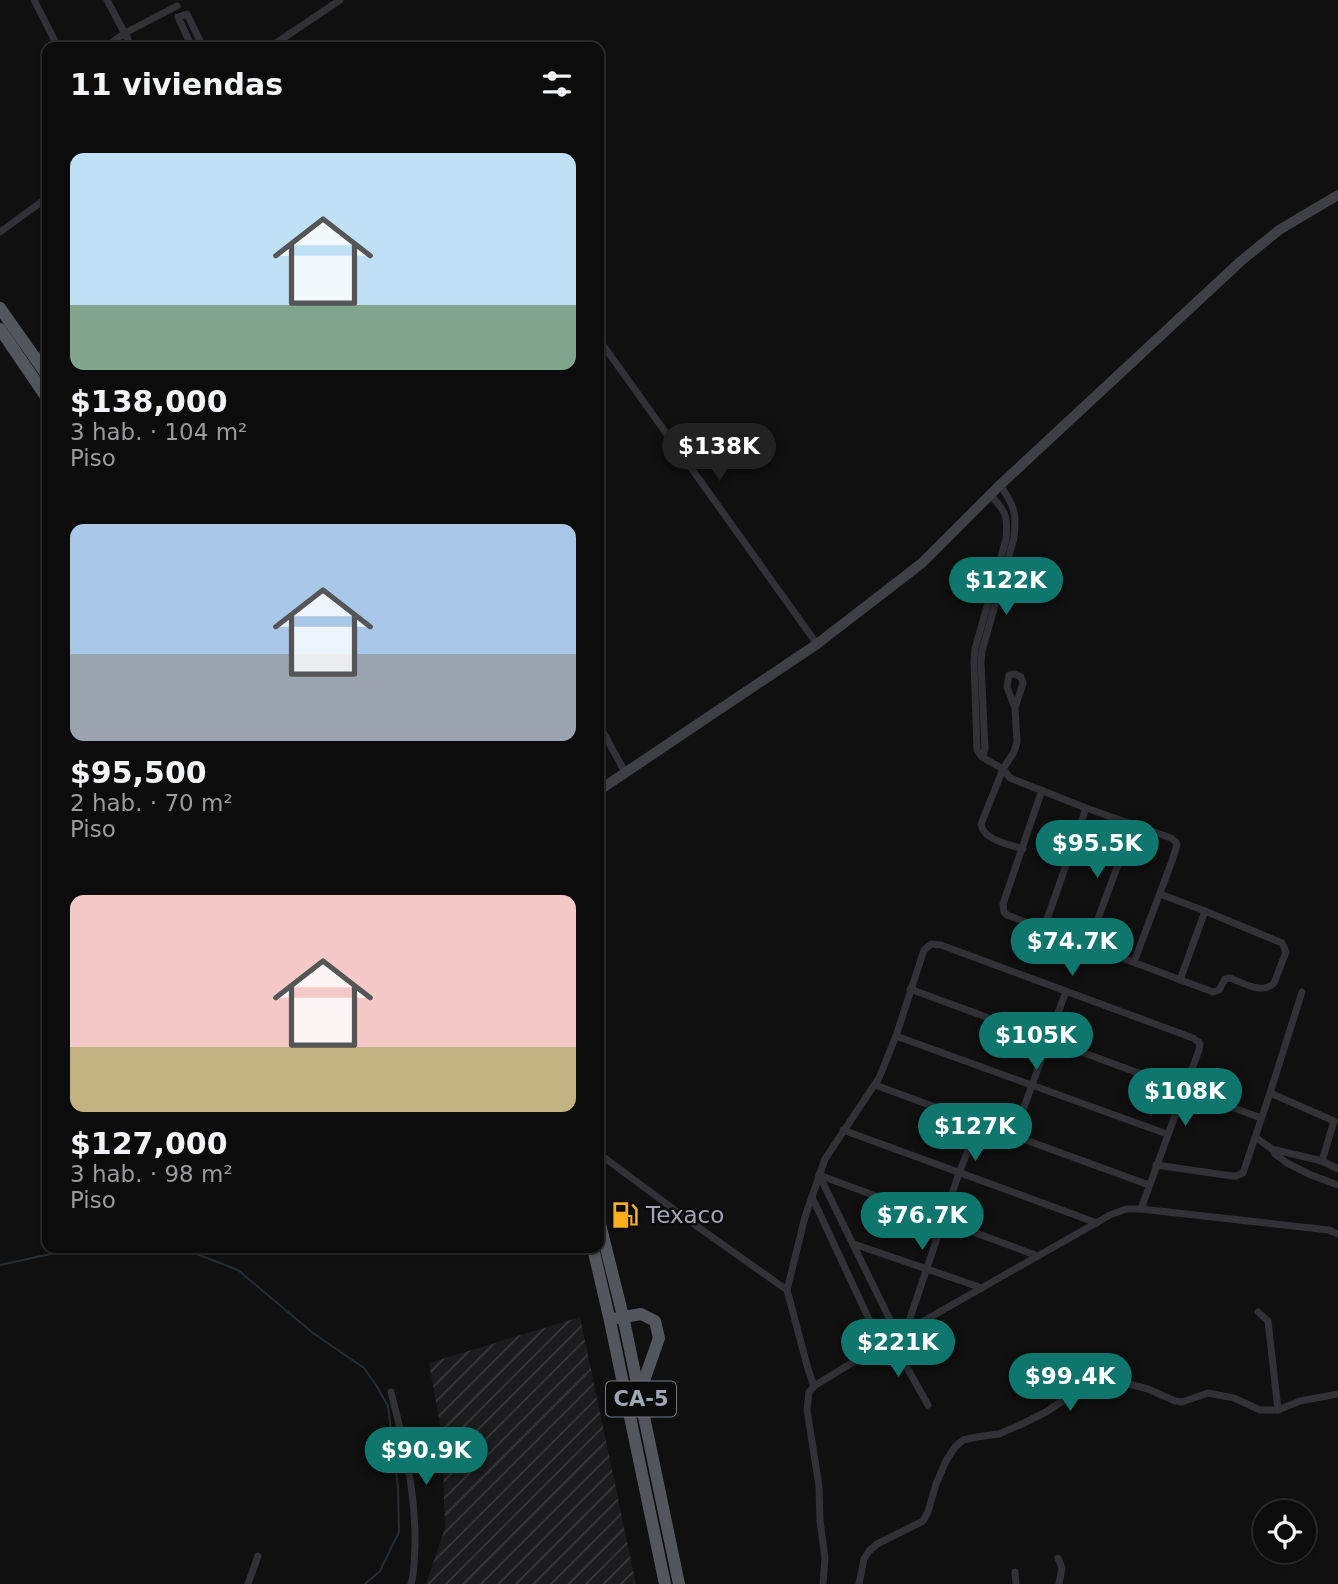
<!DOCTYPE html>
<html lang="es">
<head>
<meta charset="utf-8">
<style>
  :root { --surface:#0c0c0d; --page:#151516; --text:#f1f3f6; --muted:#9a9b9d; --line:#2c2c2e; --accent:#0f766e }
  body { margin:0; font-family:"DejaVu Sans",sans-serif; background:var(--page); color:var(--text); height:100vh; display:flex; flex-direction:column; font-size:26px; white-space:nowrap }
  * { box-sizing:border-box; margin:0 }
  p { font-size:23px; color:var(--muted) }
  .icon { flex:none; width:38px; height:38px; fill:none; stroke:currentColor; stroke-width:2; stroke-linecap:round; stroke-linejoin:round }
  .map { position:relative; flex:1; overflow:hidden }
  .details { position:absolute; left:42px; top:42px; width:562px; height:1211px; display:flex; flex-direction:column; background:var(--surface); border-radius:14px; box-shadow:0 2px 5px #0004,0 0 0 2px var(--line) }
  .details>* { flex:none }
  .fabs { position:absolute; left:1253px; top:1500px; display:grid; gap:14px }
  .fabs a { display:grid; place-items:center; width:63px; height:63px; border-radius:50%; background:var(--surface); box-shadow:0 2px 5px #0004,0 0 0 2px var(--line); font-size:35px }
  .price { position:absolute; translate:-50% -60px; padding:0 16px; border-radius:24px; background:var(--accent); color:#fff; font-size:23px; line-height:46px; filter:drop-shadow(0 2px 4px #0008) }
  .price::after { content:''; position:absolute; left:50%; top:42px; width:21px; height:16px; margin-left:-10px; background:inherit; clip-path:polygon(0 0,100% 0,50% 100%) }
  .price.active { background:#222; color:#fff }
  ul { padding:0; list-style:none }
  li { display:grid; align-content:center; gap:14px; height:371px; padding:0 28px }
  li span { display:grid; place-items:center; height:217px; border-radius:14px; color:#555 }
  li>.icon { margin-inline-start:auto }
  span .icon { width:126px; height:126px; fill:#fffc; stroke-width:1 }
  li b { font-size:30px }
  h2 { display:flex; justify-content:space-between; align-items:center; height:84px; padding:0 28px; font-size:30px }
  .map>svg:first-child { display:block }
  .industrial { fill:url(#industrial-furrows) }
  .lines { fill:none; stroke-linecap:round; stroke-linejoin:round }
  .stream { stroke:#262e35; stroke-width:2 }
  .minor { stroke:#313136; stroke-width:7 }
  .secondary { stroke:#3e4046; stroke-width:10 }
  .trunk { stroke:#54565e; stroke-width:12 }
  .labels { text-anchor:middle; stroke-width:5; stroke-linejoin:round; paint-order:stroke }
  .shield { fill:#0b0b0c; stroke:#737881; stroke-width:2 }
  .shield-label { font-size:21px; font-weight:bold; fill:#a0a6b3 }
  .poi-label { font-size:23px; fill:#a0a6b3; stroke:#0b0b0c; text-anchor:start }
</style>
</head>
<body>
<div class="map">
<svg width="1338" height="1584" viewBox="0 0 1338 1584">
  <defs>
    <pattern id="industrial-furrows" width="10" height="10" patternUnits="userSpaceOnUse" patternTransform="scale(1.75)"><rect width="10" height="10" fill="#1c1c1e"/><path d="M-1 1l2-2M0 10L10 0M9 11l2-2" fill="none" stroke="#3a3a3c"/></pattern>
  </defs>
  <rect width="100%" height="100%" fill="#101011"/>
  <path class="industrial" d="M 580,1317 L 636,1584 L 426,1584 L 445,1528 L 442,1436 L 429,1363 Z"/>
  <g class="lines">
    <g class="stream">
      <path d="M 171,1248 L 189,1251 L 238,1270 L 313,1333 L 364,1368 L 376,1385 L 388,1406 L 398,1487 L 399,1532 L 380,1571 L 365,1584"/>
      <path d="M 0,1265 L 69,1250 L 87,1248"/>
    </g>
    <g class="minor">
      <path d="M 34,0 L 58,47"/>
      <path d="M 107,0 L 132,47"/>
      <path d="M 105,47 L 125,33 L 177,6"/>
      <path d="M 192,47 L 178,17 L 187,14 L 203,47"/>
      <path d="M 270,47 L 340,0"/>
      <path d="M 0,232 L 47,198"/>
      <path d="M 598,338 L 817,644"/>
      <path d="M 35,358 L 47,352"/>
      <path d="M 990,495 C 1006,511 1008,516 1006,539 L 975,649 L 974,662 L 977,750 L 982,757 L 1003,769 L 1010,778 L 1086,808 L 1171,838 L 1176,842 L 1177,845 L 1172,861 L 1134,962"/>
      <path d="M 1015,708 L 1023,683 L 1021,677 L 1015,674 L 1009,675 L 1007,687 L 1015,708 L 1017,742 L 1014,752 L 1003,769 L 981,824 C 984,841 1009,844 1023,849"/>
      <path d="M 598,723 L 625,772"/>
      <path d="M 982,757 L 985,749 L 981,662 L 982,651 L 1014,538 C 1017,511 1014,506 1000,485"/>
      <path d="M 1042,790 L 1003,904 L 1004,912 L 1007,915 L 1213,992 L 1219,990 L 1225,979 L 1230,978 C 1243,983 1263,995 1274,983 L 1286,952 L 1282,943 L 1205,911 L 1160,894"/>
      <path d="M 1044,928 L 1086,808"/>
      <path d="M 1088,945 L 1133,825"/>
      <path d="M 1180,980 L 1205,911"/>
      <path d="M 910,989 L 1261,1118"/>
      <path d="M 896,1036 L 1167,1134"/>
      <path d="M 875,1085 L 1149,1185"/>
      <path d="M 1270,1093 L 1334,1121 L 1322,1161"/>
      <path d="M 843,1130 L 1097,1223"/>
      <path d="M 1014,1135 L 1066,991"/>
      <path d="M 1255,1137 L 1272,1149 L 1275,1154 L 1287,1163 L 1311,1175 L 1338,1185"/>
      <path d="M 1272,1149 L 1322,1161 L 1338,1169"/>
      <path d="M 598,1153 L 691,1222 L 787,1290 L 808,1369 L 814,1386 L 809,1392 L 807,1410 L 819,1486 L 820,1521 L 825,1558 L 823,1584"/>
      <path d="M 1156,1165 L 1232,1176 L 1236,1176 L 1243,1173 L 1270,1093 L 1302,992"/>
      <path d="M 819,1175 L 1038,1256"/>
      <path d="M 819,1175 L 897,1334"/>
      <path d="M 812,1197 L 881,1345"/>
      <path d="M 854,1244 L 982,1288"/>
      <path d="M 787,1290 L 805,1217 L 825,1159 L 879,1078 L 896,1036 L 924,950 L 931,944 L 941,945 L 1193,1038 L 1200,1043 L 1199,1050 L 1141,1209"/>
      <path d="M 1258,1312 L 1268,1321 L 1278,1410"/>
      <path d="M 906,1330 L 959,1173 L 979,1123"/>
      <path d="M 891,1339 L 928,1405"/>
      <path d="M 814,1386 L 891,1339 L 897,1334 L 906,1331 L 1110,1215 L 1126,1209 L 1141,1209 L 1329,1230 L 1338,1234"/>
      <path d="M 391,1392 C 404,1443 416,1493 415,1546 C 414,1560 415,1571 411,1584"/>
      <path d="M 1058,1558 L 1062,1568 L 1059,1584"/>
      <path d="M 1015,1572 L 1016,1584"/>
      <path d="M 248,1584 L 258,1556"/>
      <path d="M 859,1584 L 864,1559 L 869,1551 L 877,1544 L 923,1521 L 928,1512 L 936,1484 L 946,1461 L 955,1447 L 963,1440 L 976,1437 L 999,1434 L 1022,1424 L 1046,1412 L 1080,1389 L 1118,1381 L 1148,1389 L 1175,1401 L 1182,1402 L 1208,1393 L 1234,1398 L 1260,1410 L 1278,1410 L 1300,1401 L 1338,1394"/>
    </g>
    <path class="secondary" d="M 598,791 L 817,644 L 922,563 L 1000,485 L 1241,261 L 1279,230 L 1338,195"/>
    <g class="trunk">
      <path d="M 0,308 L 47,375"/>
      <path d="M 0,329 L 47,398"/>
      <path d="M 598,1216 L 623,1316 L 679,1584"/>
      <path d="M 593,1248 L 610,1321 L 665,1584"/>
      <path d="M 618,1318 L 641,1314 L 655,1321 L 659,1338 L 640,1392"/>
    </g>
  </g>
  <defs>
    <symbol id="fuel-bare" viewBox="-9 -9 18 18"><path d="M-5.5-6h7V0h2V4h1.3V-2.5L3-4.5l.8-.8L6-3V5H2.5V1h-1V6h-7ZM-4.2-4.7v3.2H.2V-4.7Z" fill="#faae1f" stroke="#0b0b0c" stroke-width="2.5" paint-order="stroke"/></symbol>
  </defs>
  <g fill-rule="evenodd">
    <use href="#fuel-bare" x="606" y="1196" width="38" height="38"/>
  </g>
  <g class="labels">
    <rect class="shield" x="606" y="1381.5" width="70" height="35" rx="5"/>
    <g class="shield-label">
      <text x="641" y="1406">CA-5</text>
    </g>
    <g class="poi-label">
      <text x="646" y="1223">Texaco</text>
    </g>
  </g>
</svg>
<div class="fabs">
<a><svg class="icon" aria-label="locate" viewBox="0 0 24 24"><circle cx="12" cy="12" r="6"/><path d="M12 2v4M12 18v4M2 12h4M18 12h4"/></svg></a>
</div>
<b class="price active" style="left:719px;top:483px">$138K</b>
<b class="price" style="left:1006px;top:617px">$122K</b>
<b class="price" style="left:1097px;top:880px">$95.5K</b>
<b class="price" style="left:1072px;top:978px">$74.7K</b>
<b class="price" style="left:1036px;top:1072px">$105K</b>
<b class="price" style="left:1185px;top:1128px">$108K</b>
<b class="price" style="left:975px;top:1163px">$127K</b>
<b class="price" style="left:922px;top:1252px">$76.7K</b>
<b class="price" style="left:898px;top:1379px">$221K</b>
<b class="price" style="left:1070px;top:1413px">$99.4K</b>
<b class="price" style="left:426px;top:1487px">$90.9K</b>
<section class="details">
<h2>11 viviendas<svg class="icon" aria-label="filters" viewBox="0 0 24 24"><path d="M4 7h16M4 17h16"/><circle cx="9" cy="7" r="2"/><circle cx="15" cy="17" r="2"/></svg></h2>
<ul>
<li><span style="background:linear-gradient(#bfe0f5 70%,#7fa58c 0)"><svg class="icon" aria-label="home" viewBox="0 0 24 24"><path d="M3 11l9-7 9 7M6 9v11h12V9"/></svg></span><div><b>$138,000</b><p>3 hab. · 104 m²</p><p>Piso</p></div></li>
<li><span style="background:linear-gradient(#a9c7e8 60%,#9aa5b1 0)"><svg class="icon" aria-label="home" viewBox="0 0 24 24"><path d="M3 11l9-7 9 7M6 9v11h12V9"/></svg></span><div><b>$95,500</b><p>2 hab. · 70 m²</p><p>Piso</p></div></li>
<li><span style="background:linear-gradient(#f6c9c9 70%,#c2b280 0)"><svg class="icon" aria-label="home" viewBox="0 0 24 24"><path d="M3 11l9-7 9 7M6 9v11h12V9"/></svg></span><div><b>$127,000</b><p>3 hab. · 98 m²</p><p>Piso</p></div></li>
</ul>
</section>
</div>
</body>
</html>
